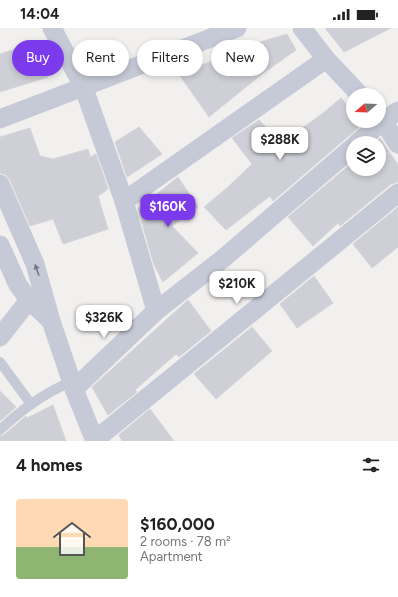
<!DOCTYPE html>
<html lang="en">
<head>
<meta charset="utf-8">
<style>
  :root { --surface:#fff; --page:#f2f2f2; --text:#222; --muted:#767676; --line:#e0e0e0; --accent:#7c3aed }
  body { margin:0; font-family:Figtree,sans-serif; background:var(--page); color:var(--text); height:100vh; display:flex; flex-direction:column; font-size:15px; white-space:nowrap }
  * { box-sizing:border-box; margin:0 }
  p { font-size:13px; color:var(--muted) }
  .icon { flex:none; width:22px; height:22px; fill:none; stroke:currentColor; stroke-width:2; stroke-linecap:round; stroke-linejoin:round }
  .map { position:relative; height:413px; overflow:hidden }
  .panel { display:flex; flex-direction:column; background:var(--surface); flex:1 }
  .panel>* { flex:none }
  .top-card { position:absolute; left:12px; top:12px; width:374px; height:36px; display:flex; gap:8px }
  .needle { width:26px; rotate:251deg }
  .buttons { position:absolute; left:346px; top:60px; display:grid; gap:8px }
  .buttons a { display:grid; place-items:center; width:40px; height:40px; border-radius:50%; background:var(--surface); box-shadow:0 2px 6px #0003; font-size:20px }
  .price { position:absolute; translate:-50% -34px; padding:0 9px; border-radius:8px; background:#fff; color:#222; font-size:13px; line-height:26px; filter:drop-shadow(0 1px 2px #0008) }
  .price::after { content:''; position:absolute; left:50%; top:24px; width:12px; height:9px; margin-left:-6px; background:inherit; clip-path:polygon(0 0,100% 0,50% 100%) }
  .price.selected { background:var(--accent); color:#fff }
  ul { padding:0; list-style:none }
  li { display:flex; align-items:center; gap:12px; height:100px; padding:0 16px }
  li+li { border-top:1px solid var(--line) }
  li span { display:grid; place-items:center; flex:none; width:112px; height:80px; border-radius:4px; color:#555 }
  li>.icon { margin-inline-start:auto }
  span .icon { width:48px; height:48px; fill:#fffc; stroke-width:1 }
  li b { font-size:17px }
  h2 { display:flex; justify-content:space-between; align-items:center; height:48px; padding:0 16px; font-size:17px }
  .pill { padding:0 14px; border-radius:18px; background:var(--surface); box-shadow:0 2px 6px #0003; font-size:14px; line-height:36px }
  .pill.selected { background:var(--accent); color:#fff }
  .status { display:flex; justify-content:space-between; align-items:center; height:28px; padding:0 20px; background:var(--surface); direction:ltr }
  .status svg { height:11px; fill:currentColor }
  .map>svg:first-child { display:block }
  .building { fill:#cfd0d7; stroke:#d4d4db }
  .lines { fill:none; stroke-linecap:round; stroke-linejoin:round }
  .lane { stroke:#c6cad6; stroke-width:10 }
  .street { stroke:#c6cad6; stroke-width:19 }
  .oneway { fill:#747887 }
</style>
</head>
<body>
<div class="status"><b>14:04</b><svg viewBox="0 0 49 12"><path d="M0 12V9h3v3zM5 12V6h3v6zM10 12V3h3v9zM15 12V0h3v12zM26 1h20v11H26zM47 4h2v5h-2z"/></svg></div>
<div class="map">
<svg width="398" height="413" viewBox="0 0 398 413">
  <rect width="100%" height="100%" fill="#f2f0ef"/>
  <g class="building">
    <path d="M 325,0 L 391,0 L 344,24 Z"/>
    <path d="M 287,6 L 296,22 L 262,46 L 209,89 L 178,45 L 205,36 L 239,20 Z"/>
    <path d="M 38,14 L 48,49 L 0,64 L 0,26 Z"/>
    <path d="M 341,70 L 353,84 L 353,93 L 366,93 L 273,173 L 270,168 L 226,202 L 204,179 L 228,159 L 252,136 L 232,110 L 259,92 L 281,115 L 322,86 Z"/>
    <path d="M 139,99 L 162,126 L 127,149 L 115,114 Z"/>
    <path d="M 30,100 L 40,128 L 53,131 L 88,121 L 90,129 L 96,126 L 108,161 L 98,168 L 108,201 L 63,216 L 53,191 L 30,198 L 10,152 L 6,147 L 0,145 L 0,109 Z"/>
    <path d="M 380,110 L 398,137 L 398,154 L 391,156 L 340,198 L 338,195 L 313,218 L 288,189 L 353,134 L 353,141 L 379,141 L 379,115 L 374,115 Z"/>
    <path d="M 178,149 L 198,179 L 172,198 L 198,225 L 163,254 L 154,237 L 138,181 Z"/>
    <path d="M 398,179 L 398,219 L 372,240 L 353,216 Z"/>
    <path d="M 314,248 L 333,275 L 297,300 L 280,276 Z"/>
    <path d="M 188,272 L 211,303 L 179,329 L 176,326 L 135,362 L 137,364 L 108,387 L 92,359 Z"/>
    <path d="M 252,299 L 272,323 L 216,371 L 194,346 Z"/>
    <path d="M 0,363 L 16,379 L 0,393 Z"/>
    <path d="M 53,377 L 66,413 L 0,413 L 0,408 L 4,407 L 26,388 L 27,390 Z"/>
    <path d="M 150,381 L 174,413 L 122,413 L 119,407 Z"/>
  </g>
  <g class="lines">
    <g class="lane">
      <path d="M 0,334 L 31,376"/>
      <path d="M 0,402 C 21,382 44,365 71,354"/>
    </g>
    <g class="street">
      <path d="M 52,0 L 83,58 L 124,173 L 156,283"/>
      <path d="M 302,0 L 326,31 L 360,67"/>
      <path d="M 379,87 L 398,116"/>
      <path d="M 0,91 L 237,0"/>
      <path d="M 357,115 L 384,92 L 398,83"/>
      <path d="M 0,156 L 35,236 L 51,293 L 74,361 L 95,413"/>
      <path d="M 124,173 L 326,31"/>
      <path d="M 0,217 L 18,257 L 29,272 L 51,293"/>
      <path d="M 0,309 L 29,272 L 39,266"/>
      <path d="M 74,361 L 156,283 L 225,229 L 353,119"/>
      <path d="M 95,412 L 398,165"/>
    </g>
  </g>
  <defs><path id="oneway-solid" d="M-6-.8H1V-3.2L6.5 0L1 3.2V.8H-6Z"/></defs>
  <use class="oneway" href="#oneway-solid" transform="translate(37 242) rotate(-109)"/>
</svg>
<div class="buttons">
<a><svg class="needle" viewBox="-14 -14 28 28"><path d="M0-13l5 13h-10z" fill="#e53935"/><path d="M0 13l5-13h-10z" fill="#767676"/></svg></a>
<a><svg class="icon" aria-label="layers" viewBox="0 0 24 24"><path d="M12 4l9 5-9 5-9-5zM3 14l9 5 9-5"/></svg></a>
</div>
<b class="price" style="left:280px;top:133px">$288K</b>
<b class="price selected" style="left:168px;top:200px">$160K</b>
<b class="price" style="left:237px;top:277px">$210K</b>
<b class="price" style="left:104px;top:311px">$326K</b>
<div class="top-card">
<a class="pill selected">Buy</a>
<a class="pill">Rent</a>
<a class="pill">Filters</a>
<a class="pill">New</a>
</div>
</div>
<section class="panel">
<h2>4 homes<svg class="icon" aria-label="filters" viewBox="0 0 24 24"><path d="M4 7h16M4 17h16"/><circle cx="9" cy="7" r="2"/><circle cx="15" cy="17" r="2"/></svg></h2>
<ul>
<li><span style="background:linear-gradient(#ffd9b3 60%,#8fb573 0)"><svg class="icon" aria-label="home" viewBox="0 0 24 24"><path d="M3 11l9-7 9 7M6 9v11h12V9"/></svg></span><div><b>$160,000</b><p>2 rooms · 78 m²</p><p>Apartment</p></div></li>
</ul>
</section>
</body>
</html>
